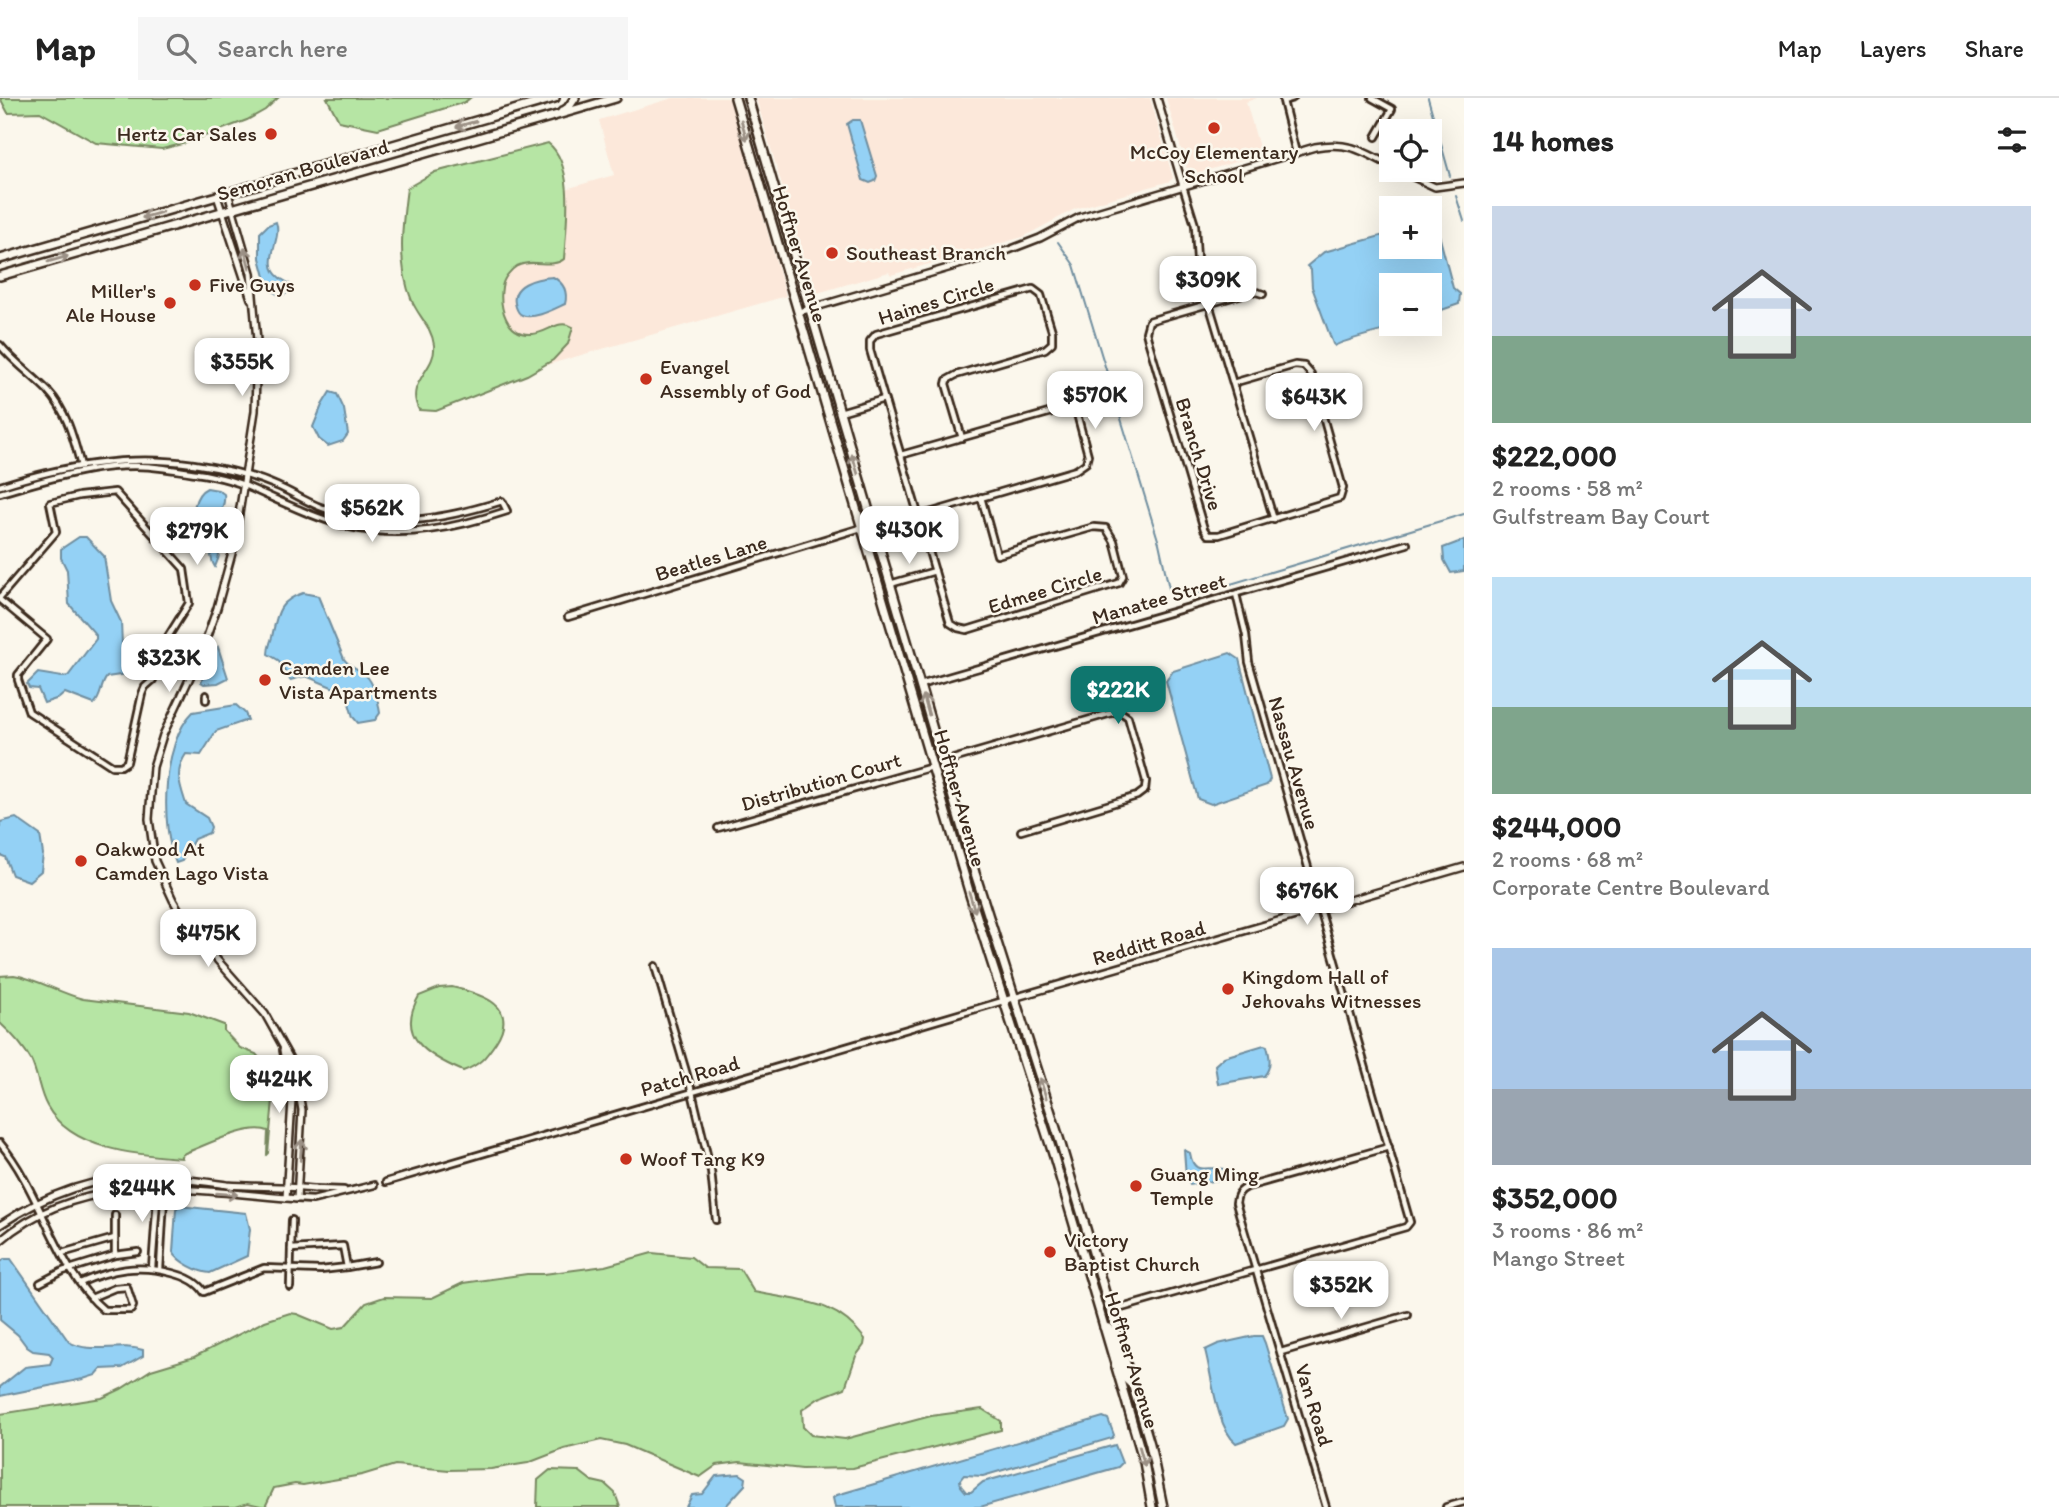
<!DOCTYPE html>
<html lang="en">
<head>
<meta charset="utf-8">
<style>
  :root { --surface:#fff; --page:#f6f6f6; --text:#222; --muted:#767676; --line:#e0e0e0; --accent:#0f766e }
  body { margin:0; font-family:Itim,sans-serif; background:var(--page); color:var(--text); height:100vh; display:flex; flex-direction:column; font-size:26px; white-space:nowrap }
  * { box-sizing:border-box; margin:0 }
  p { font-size:23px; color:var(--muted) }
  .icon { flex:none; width:38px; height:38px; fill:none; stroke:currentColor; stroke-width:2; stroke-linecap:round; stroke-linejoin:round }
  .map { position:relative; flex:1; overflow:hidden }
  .sheet { display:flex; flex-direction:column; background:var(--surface); width:595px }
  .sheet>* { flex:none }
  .tools { position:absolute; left:1379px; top:21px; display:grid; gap:14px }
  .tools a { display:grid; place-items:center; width:63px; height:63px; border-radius:0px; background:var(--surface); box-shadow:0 7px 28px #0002; font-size:35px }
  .price { position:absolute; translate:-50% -60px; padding:0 16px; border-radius:14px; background:#fff; color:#222; font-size:23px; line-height:46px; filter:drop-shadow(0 2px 4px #0008) }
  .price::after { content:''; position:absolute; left:50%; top:42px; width:21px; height:16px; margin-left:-10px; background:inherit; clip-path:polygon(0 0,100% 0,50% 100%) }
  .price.current { background:var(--accent); color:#fff }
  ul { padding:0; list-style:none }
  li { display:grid; align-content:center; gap:14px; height:371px; padding:0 28px }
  li span { display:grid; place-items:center; height:217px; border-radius:0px; color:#555 }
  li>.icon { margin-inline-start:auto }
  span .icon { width:126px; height:126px; fill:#fffc; stroke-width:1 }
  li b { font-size:30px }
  h2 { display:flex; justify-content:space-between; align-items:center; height:84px; padding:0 28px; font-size:30px }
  header { display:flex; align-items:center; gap:42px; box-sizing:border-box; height:98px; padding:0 35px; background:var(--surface); border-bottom:2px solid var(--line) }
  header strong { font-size:33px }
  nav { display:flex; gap:38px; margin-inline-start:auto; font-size:24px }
  .search { width:490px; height:63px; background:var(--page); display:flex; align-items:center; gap:18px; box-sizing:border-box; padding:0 24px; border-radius:0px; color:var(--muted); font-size:26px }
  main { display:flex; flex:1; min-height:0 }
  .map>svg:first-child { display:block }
  .built { fill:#fce8da }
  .green { fill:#b6e5a4; stroke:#788861; stroke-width:2 }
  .water { fill:#94d1f5; stroke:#708e9f; stroke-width:2 }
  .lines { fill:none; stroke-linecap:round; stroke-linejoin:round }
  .stream { stroke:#708e9f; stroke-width:2 }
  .minor-casing { stroke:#3b2a1e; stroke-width:10 }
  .tertiary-casing { stroke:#3b2a1e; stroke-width:10 }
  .primary-casing { stroke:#3b2a1e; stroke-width:12 }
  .minor { stroke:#fbf7ec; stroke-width:4.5 }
  .tertiary { stroke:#fbf7ec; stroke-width:5 }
  .primary { stroke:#fbf7ec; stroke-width:7 }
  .oneway { stroke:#9b9085 }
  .poi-dot { fill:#c8321e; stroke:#fbf7ec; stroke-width:2.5 }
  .labels { text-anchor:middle; stroke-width:5; stroke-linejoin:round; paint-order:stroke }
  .poi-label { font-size:21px; fill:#3b2a1e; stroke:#fbf7ec; text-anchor:start }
  .street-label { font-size:21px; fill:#3b2a1e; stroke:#fbf7ec }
</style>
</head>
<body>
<header>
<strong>Map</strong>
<div class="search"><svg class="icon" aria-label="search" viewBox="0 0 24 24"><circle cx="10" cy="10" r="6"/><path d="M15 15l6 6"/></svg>Search here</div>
<nav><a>Map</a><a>Layers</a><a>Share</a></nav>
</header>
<main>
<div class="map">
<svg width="1464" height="1409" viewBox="0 0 1464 1409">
  <rect width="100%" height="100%" fill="#fbf7ec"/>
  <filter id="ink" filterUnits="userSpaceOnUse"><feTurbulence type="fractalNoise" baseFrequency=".0143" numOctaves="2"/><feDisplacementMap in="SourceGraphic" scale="14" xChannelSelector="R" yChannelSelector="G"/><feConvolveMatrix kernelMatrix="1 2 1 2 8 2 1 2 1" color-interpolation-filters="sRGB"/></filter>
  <g filter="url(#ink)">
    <g class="built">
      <path d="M 673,0 L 729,0 L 786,198 L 484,285 L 438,128 L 614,77 L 599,22 Z"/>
      <path d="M 756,0 L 1150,0 L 1173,80 L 1170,83 L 1075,111 L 1023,139 L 891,177 L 889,174 L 814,196 Z"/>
      <path d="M 1166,0 L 1257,0 L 1246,4 L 1261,56 L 1189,78 Z"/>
    </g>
    <g class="green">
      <path d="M 0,0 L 278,0 L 265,12 L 247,22 L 186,45 L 162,51 L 96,45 L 40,14 L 8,15 Z"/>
      <path d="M 327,0 L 470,0 L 465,4 L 378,31 L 339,23 Z"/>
      <path d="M 548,45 C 576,67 566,130 564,161 C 552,171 532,160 517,168 C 510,172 503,181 502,189 C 499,209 506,238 532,236 C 547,236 558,220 573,229 L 568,246 L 553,262 L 527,277 L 436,313 L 419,312 C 404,284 437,272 434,247 C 432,229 418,218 412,203 C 397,168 402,128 407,90 L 435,74 Z"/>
      <path d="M 14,877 C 38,881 59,895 83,901 L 189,914 L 224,927 L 224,933 L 240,950 L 256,956 L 269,971 L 273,1002 L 268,1055 L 267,1056 L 268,1033 C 249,1025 204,1048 185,1055 L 181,1058 L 182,1060 C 137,1057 71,1052 47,1008 C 39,994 38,976 31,962 C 23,947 12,936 0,925 L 0,878 Z"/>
      <path d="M 452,889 C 481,896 520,907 496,944 C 486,959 480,967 463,973 C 428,958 395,939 419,898 L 439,890 Z"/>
      <path d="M 652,1155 L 691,1159 L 705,1170 L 740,1171 L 754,1194 C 800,1204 834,1200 865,1241 L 864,1247 L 856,1258 L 845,1290 L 819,1300 L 802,1312 L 803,1329 L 811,1337 L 845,1341 L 931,1318 L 982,1311 L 1001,1323 L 1001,1332 L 853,1370 L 802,1371 L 740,1364 L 717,1367 L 700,1379 L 625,1347 L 601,1342 L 564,1351 L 528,1365 L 491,1371 L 449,1372 L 395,1367 L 362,1377 L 303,1387 L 295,1386 L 274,1390 L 265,1409 L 248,1405 L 236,1409 L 0,1409 L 0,1316 L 102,1300 L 121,1291 L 151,1272 L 194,1259 L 265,1223 L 290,1215 L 297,1216 L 333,1231 L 344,1229 L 366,1205 L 384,1199 L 432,1200 L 463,1185 L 527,1176 L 544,1176 L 605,1168 Z"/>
      <path d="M 550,1372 L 579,1373 L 592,1383 L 605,1386 L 615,1395 L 620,1409 L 537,1409 L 538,1382 Z"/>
    </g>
    <g class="water">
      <path d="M 853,22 L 860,22 L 877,78 L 875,83 L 870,85 L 863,82 L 847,26 Z"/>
      <path d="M 276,124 C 283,142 260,165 280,180 C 283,182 287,184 290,186 L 293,193 L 280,198 L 268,190 L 260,160 L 260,135 L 268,127 Z"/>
      <path d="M 1430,124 L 1437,129 L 1453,190 L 1460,196 L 1459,206 L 1430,216 L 1430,187 L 1391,187 L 1391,226 L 1406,226 C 1392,231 1342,242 1335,248 L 1333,246 L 1312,189 L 1311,172 L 1307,168 L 1324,154 L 1391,135 L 1391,149 L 1430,149 Z"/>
      <path d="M 553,179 C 564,185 568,194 565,206 C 554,211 534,222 522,217 C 519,216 517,212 516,209 C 508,186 537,180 553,179 Z"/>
      <path d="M 330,294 L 337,296 L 344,311 L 348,336 L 343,343 L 328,348 L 319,341 L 313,329 L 322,307 Z"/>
      <path d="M 207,390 L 218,392 L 224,396 C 226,405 221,410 220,418 C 218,436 224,451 215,469 C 210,462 212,455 208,448 C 205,441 198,437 195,430 C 191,417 194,396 207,390 Z"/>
      <path d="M 79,439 L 86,439 L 104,458 L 111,503 L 121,524 L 122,546 L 132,566 L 141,571 L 181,566 L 181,568 L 107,579 C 100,587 102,599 94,606 L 65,595 L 59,600 L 44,605 L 38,591 L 29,590 L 27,586 L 38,575 L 62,579 L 68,578 L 96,541 L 96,537 L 69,506 L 67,472 L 61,460 L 61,451 Z"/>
      <path d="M 1464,442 L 1464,473 L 1451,475 L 1444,462 L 1443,450 Z"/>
      <path d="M 303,495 L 318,498 L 344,561 C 349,568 355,569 362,574 C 374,582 378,601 380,615 L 375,622 L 358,625 L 353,619 L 346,595 L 306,578 L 290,582 L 278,562 L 268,556 C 268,549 270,546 272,539 C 277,516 278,503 303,495 Z"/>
      <path d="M 218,549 L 228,580 L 218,585 L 204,586 L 201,584 L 205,575 L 213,567 L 213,555 Z"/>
      <path d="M 1230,555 L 1239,561 L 1270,681 L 1267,687 L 1211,706 L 1198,701 L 1166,583 L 1173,573 Z"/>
      <path d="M 236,607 L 245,615 L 248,622 L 216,633 L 201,657 L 186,656 C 174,674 180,687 186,706 L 207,720 L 211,729 L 209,735 L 194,741 L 182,763 L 176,765 C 160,728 162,644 193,614 Z"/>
      <path d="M 16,720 L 40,737 L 43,756 L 41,773 L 29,783 L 12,777 L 5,759 L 0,757 L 0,724 Z"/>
      <path d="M 1264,947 L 1267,948 C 1270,959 1272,969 1264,978 L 1218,986 L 1215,967 L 1224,959 Z"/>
      <path d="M 1184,1052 L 1190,1055 C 1194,1079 1206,1067 1224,1071 L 1227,1076 L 1218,1082 L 1190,1087 L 1186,1079 Z"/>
      <path d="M 179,1108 L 246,1115 L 250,1131 L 247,1158 L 210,1175 C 198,1174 178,1164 173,1154 L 176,1111 Z"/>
      <path d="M 4,1161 L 11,1161 L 69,1244 C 92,1257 119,1244 143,1252 L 143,1258 L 122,1270 L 101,1271 L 96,1277 L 83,1281 L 0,1298 L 0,1289 L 25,1269 L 50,1266 L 53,1259 L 49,1255 L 33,1253 L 27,1249 L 18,1237 L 0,1222 L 0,1165 Z"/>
      <path d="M 1254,1238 L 1262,1238 L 1265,1245 L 1288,1321 L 1284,1328 L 1236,1345 C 1216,1329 1212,1277 1205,1252 L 1218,1246 Z"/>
      <path d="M 1103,1319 L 1108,1321 L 1114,1337 L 1112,1340 L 983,1378 L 964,1377 L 960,1382 L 961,1388 L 966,1394 L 971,1394 L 983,1384 L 1115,1347 L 1122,1365 L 1118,1369 L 980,1409 L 835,1409 L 833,1400 L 837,1397 Z"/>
      <path d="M 740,1376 L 746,1380 L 745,1387 L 725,1409 L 686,1409 L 692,1397 L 702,1396 L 716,1378 Z"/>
    </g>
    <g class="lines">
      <g class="stream">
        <path d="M 1428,0 L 1450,78"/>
        <path d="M 1456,98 L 1464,123"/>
        <path d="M 1058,144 L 1074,167 L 1159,445 L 1170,495 L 1176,499 L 1204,494 L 1464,416"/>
      </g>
      <defs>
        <g id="minor">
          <path d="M 1293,0 L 1283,3 L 1296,55"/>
          <path d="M 1372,0 L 1392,11 L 1376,39"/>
          <path d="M 1183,88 L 1195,127 L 1197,162 L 1201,179 L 1274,422"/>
          <path d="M 0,247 C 14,264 32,277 48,293 C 67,313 74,342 81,368"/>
          <path d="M 1233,285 L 1295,267 L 1304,268 L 1311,276 L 1343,390 L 1340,400 L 1219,437 L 1208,437 L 1204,431 L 1148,242 L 1146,234 L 1149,223 L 1253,193 L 1263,196"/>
          <path d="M 840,314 L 884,301"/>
          <path d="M 962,340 L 946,286 L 947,282 L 956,277 L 1045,251 L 1052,245 L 1052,233 L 1041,197 L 1033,191 L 876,236 L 870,243 L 870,252 L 950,525 L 958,530 L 967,532 L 1119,485 L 1123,478 L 1114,443 L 1106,430 L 1094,429 L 997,457 L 981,399"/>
          <path d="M 901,357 L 1059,312 L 1068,311 L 1077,316 L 1088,357 L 1086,365 L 1076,372 L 919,418"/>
          <path d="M 0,388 C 64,368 127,356 194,366 C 221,370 252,377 277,388 C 291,394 305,403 320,409 C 381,433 442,422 502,403 L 507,413 C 456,430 404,441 350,429 C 313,420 280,403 246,388 C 220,377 189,374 162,370 C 106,362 53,380 0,395"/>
          <path d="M 890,486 L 935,473"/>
          <path d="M 0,499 L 56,434 L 50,405 L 79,398 L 115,394 L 184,471 L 189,505 L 151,566 L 153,582 L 145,589 L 142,596 L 127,664 L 121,668 L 112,668 L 29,614 L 18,582 L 18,577 L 47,541 L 0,502"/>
          <path d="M 568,519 L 861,430"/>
          <path d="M 920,587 L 1407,446"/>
          <path d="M 206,602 L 206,597"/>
          <path d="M 943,664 L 1115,614 L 1122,615 L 1128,619 L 1146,683 L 1145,692 L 1137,698 L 1021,733"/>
          <path d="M 718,730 L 932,669"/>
          <path d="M 655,868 L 692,994 L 711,1073 L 716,1122"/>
          <path d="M 0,1045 C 41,1093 57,1174 104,1212 L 131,1212 L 133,1208 L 127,1189 L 115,1190 L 91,1200"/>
          <path d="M 386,1084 L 1003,903"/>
          <path d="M 314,1091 L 344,1092"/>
          <path d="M 297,1101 L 313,1102 L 374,1087"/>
          <path d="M 62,1155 L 115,1140"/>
          <path d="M 115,1157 L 138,1154"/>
          <path d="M 347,1169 L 376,1164"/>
          <path d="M 152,1170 L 157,1101 L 161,1098 L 161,1091"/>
          <path d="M 160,1171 L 164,1101 L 161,1098"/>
          <path d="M 40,1185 L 63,1173 L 115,1157 L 115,1117"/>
          <path d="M 80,1185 C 111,1171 139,1166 172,1175 C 184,1178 197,1183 204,1194 L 264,1170 L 321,1172 L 347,1169 L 343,1148 L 291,1151 L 292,1122"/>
          <path d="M 290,1189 L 291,1151"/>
          <path d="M 1111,1213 L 1406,1129 L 1410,1124 L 1249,564 L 1246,537 L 1236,496"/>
          <path d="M 1281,1254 L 1408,1217"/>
          <path d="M 1326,1409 L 1236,1105 C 1237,1097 1239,1093 1247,1089 L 1389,1049"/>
          <path d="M 1446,1409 L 1464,1404"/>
        </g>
        <g id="tertiary">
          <path d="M 1157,0 L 1183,88"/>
          <path d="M 1398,72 L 1435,89 L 1464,85"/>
          <path d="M 217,98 L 251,201"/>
          <path d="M 799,214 L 1009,152 L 1040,140 L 1080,119 L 1315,49 C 1348,43 1363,53 1391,68"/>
          <path d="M 1003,903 L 1464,769"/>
          <path d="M 283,952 L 292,1002 L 286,1100"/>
          <path d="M 0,1127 C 49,1094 102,1075 163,1079 C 184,1081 206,1084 227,1087 C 256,1089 285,1088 314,1091"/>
          <path d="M 0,1143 C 85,1070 195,1093 297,1101 L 302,1012 L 294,968 L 265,916 L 190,831 L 173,802 L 155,763 L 149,721 L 153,669 L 163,637 L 200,558 L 217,510 L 234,448 L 255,313 L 257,243 L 251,175 L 228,95"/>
        </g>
        <g id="primary">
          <path d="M 735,0 L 971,800 L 1054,1059 L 1144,1364 L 1152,1409"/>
          <path d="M 748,0 L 975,775 L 1060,1043 L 1150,1346 L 1163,1409"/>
          <path d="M 562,14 L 568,10 L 575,0"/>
          <path d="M 0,161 L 555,0"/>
          <path d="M 0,178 L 616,0"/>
          <path d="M 1104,1229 L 1108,1230 L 1111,1234 L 1126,1281 L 1130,1285"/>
        </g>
      </defs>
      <use href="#minor" class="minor-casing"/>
      <use href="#tertiary" class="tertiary-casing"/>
      <use href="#primary" class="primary-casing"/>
      <use href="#minor" class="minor"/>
      <use href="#tertiary" class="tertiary"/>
      <use href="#primary" class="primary"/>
    </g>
    <defs><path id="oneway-shaft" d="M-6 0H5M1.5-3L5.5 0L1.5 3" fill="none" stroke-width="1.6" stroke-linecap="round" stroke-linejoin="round" transform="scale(1.75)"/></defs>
    <g class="oneway">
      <use href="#oneway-shaft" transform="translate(466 26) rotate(164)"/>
      <use href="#oneway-shaft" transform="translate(744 32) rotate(74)"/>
      <use href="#oneway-shaft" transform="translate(152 117) rotate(164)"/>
      <use href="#oneway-shaft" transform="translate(247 160) rotate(-105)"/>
      <use href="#oneway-shaft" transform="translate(58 161) rotate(-16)"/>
      <use href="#oneway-shaft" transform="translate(855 366) rotate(-106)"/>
      <use href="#oneway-shaft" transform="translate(926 607) rotate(-106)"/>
      <use href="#oneway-shaft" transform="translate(972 804) rotate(73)"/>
      <use href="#oneway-shaft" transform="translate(1043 990) rotate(-108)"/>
      <use href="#oneway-shaft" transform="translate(301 1052) rotate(-86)"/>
      <use href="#oneway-shaft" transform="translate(227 1096) rotate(4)"/>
      <use href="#oneway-shaft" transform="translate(1142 1358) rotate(74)"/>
    </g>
  </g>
  <g class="poi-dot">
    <circle cx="1214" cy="30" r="7"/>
    <circle cx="271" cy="36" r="7"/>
    <circle cx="832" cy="155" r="7"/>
    <circle cx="195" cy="187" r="7"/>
    <circle cx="170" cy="205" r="7"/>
    <circle cx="646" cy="281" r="7"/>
    <circle cx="265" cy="582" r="7"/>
    <circle cx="81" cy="763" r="7"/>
    <circle cx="1228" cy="891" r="7"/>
    <circle cx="626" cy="1061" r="7"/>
    <circle cx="1136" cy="1088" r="7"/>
    <circle cx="1050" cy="1154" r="7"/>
  </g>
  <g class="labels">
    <g class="poi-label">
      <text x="257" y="43" text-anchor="end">Hertz Car Sales</text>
      <text x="1214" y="61" text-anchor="middle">McCoy Elementary<tspan x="1214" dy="24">School</tspan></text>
      <text x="846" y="162">Southeast Branch</text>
      <text x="209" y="194">Five Guys</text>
      <text x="156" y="200" text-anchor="end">Miller's<tspan x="156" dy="24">Ale House</tspan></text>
      <text x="660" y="276">Evangel<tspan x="660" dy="24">Assembly of God</tspan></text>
      <text x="279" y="577">Camden Lee<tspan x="279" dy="24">Vista Apartments</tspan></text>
      <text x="95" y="758">Oakwood At<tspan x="95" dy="24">Camden Lago Vista</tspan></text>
      <text x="1242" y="886">Kingdom Hall of<tspan x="1242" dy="24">Jehovahs Witnesses</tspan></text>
      <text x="640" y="1068">Woof Tang K9</text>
      <text x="1150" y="1083">Guang Ming<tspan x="1150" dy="24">Temple</tspan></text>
      <text x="1064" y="1149">Victory<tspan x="1064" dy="24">Baptist Church</tspan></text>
    </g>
    <g class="street-label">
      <text transform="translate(303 72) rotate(-16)" y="7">Semoran Boulevard</text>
      <text transform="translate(800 156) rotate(73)" y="7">Hoffner Avenue</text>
      <text transform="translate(936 203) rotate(-17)" y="7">Haines Circle</text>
      <text transform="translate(1199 356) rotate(73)" y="7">Branch Drive</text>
      <text transform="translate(711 460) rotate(-17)" y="7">Beatles Lane</text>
      <text transform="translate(1045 492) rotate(-17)" y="7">Edmee Circle</text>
      <text transform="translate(1159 501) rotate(-16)" y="7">Manatee Street</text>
      <text transform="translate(1294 665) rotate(74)" y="7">Nassau Avenue</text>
      <text transform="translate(821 684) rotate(-16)" y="7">Distribution Court</text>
      <text transform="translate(960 700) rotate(74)" y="7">Hoffner Avenue</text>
      <text transform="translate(1149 845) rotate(-16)" y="7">Redditt Road</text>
      <text transform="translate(690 978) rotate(-16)" y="7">Patch Road</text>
      <text transform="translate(1132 1262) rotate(73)" y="7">Hoffner Avenue</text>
      <text transform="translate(1314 1307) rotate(73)" y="7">Van Road</text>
    </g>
  </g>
</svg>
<div class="tools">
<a><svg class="icon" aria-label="locate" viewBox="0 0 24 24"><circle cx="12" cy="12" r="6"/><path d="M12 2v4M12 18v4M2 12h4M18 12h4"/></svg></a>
<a>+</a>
<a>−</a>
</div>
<b class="price" style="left:1208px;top:218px">$309K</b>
<b class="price" style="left:242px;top:300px">$355K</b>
<b class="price" style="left:1095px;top:333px">$570K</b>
<b class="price" style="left:1314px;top:335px">$643K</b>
<b class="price" style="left:372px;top:446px">$562K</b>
<b class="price" style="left:909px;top:468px">$430K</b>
<b class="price" style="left:197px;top:469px">$279K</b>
<b class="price" style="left:169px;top:596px">$323K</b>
<b class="price current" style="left:1118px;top:628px">$222K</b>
<b class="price" style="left:1307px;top:829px">$676K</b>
<b class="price" style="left:208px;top:871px">$475K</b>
<b class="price" style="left:279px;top:1017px">$424K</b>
<b class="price" style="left:142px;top:1126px">$244K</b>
<b class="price" style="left:1341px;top:1223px">$352K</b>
</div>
<section class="sheet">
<h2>14 homes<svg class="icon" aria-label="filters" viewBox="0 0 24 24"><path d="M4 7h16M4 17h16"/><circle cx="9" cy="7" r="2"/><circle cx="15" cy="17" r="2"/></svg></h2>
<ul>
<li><span style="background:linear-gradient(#c9d6e8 60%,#7fa58c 0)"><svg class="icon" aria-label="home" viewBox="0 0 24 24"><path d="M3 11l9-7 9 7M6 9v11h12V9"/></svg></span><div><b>$222,000</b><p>2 rooms · 58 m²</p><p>Gulfstream Bay Court</p></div></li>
<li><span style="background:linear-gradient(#bfe0f5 60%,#7fa58c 0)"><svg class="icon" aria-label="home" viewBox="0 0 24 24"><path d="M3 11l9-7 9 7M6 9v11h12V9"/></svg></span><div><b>$244,000</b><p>2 rooms · 68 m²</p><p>Corporate Centre Boulevard</p></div></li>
<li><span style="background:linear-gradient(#a9c7e8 65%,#9aa5b1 0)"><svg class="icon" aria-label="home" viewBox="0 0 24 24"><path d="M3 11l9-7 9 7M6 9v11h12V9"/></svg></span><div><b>$352,000</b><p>3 rooms · 86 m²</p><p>Mango Street</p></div></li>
</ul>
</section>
</main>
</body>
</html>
